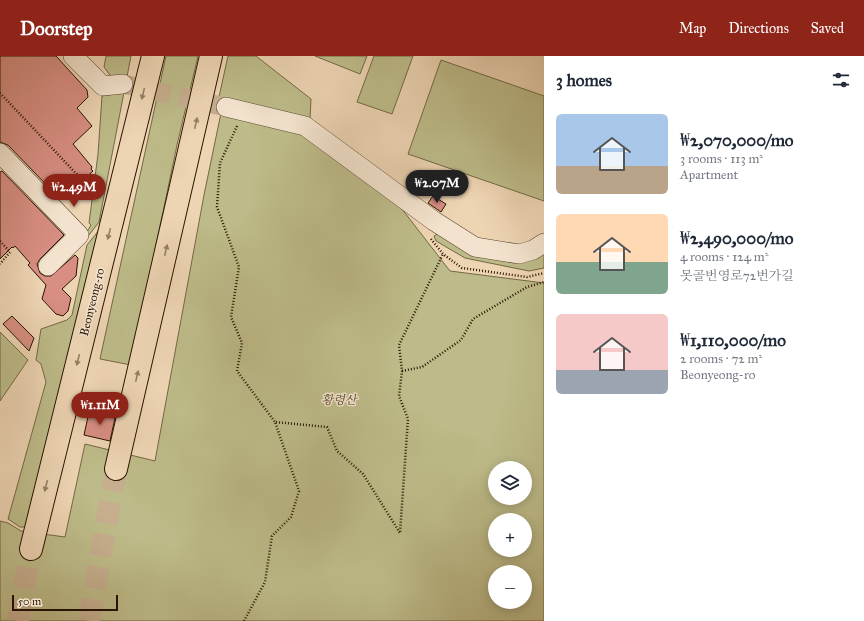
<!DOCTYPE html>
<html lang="en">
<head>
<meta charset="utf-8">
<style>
  :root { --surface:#fff; --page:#f6f6f7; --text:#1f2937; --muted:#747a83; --accent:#8f2418 }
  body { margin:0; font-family:"IM FELL Great Primer","Noto Serif KR",serif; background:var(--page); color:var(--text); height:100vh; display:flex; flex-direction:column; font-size:15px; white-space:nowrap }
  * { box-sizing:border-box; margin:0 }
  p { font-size:13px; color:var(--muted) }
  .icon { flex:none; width:22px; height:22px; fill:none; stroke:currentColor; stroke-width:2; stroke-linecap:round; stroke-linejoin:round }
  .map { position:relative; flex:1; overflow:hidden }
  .side { display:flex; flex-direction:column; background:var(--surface); width:320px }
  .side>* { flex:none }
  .controls { position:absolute; left:488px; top:405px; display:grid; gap:8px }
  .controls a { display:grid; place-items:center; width:44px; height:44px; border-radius:50%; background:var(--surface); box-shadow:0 2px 10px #0003; font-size:20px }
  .scale { position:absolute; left:12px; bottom:10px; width:106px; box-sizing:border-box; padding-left:4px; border:2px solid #291500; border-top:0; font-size:11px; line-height:14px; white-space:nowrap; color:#291500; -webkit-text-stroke:3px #f3e3ce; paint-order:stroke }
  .price { position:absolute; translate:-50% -34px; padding:0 9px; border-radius:14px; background:var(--accent); color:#fff; font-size:13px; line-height:26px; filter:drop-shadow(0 1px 2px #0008) }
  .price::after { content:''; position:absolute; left:50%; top:24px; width:12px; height:9px; margin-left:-6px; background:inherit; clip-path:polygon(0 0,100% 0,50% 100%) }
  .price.active { background:#222; color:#fff }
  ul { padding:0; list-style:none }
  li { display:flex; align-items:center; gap:12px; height:100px; padding:0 12px }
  li span { display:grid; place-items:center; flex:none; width:112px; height:80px; border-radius:6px; color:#555 }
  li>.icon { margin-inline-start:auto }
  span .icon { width:48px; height:48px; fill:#fffc; stroke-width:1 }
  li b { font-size:17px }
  h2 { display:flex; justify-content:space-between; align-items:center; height:48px; padding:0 12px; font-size:17px }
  header { display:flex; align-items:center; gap:24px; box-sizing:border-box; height:56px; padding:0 20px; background:var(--accent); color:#fff }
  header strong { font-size:19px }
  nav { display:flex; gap:22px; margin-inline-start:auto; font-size:14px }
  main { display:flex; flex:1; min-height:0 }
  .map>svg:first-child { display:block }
  .green { fill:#bdbb89; stroke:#736844; fill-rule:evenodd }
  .building { fill:#d88e83; stroke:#291500 }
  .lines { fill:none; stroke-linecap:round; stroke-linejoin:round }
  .minor-tunnel { stroke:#c6ae8f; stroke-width:19; stroke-dasharray:19 10; stroke-linecap:butt }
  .highway-tunnel { stroke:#c6ae8f; stroke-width:22; stroke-dasharray:22 11; stroke-linecap:butt }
  .minor-casing { stroke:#5a452d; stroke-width:20 }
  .highway-casing { stroke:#291500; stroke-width:24 }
  .path { stroke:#291500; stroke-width:2.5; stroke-dasharray:1 2; stroke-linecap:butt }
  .minor { stroke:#f3e3ce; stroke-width:19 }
  .highway { stroke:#edd4b3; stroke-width:22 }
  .oneway { fill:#957e62 }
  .labels { text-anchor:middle; stroke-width:3; stroke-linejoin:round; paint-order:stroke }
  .street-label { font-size:12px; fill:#291500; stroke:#f3e3ce }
  .park-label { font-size:12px; font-style:italic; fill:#554729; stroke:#f3e3ce }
</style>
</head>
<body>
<header>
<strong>Doorstep</strong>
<nav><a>Map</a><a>Directions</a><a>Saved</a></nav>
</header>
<main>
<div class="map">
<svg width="544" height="565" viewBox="0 0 544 565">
  <rect width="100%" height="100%" fill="#edd4b3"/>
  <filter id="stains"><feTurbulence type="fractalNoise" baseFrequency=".005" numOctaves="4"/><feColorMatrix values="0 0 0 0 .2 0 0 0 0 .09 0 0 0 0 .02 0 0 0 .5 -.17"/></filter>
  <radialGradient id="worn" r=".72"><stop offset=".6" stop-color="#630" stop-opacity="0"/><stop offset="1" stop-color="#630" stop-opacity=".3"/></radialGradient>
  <g class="green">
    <path d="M 106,0 L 131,0 L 99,166 L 86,183 L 85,179 L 91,169 L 89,167 L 98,98 L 102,40 L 109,39 L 112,22 L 104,11 Z"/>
    <path d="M 166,0 L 198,0 L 177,89 L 131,309 L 100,303 Z"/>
    <path d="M 228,0 L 256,0 L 311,43 L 310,64 L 219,41 Z"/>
    <path d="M 315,0 L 367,0 L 360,18 Z"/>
    <path d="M 374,0 L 413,0 L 392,58 L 357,46 Z"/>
    <path d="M 441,4 L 544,40 L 544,145 L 408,98 Z"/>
    <path d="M 221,57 L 304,79 L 398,148 L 450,215 L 544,227 L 544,565 L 0,565 L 0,465 L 8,467 L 21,475 L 65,481 L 85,388 L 155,405 L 204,139 ZM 495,412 L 525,412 L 525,442 L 495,442 ZM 495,464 L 525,464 L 525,494 L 495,494 ZM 495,516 L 525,516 L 525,546 L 495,546 Z"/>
    <path d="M 100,173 L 29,471 L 20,471 L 8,463 L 46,326 L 41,308 L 36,304 L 41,273 L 67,264 L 72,259 L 87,189 Z"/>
    <path d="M 439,177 L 544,194 L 544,212 L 529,215 L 465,202 L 436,185 L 434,180 Z"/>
    <path d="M 0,276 L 28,304 L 0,345 Z"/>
  </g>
  <g class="building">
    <path d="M 0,0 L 56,0 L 87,34 L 88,41 L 77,52 L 92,70 L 73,88 L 92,111 L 91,113 L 93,115 L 71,136 L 69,134 L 60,143 L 8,89 L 0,86 Z"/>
    <path d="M 2,115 L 64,179 L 40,203 L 37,208 L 40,217 L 45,220 L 51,220 L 75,199 L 78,202 L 76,220 L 62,233 L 71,242 L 68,255 L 63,260 L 56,258 L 42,243 L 46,229 L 28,209 L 30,207 L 15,190 L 13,192 L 12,191 L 0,203 L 0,116 Z"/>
    <path d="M 433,140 L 446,148 L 441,156 L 428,147 Z"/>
    <path d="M 12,260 L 34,282 L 29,295 L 3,268 Z"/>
    <path d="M 89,356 L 115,362 L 110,385 L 84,379 Z"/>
  </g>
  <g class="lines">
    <path class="minor-tunnel" d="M 123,28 L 226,51"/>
    <g class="highway-tunnel">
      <path d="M 18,565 L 31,493"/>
      <path d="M 89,565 L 116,413"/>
    </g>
    <defs>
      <g id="minor">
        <path d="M 73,0 L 103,30 L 123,28"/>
        <path d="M 226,51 L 305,70 L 434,165 L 475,191 L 519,198 L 533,194 L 544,187"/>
        <path d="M 0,97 L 79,179 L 48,210"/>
      </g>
      <g id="highway">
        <path d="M 116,413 L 211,0"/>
        <path d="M 31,493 L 153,0"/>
      </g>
    </defs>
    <use href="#minor" class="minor-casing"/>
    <use href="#highway" class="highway-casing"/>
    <g class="path">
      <path d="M 0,37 L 85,127"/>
      <path d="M 237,70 L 220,107 L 217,151 L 239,211 L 231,261 L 242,287 L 237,315 L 275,366"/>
      <path d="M 431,183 L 443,198 L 462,212 L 527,221 L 544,217"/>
      <path d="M 0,185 L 10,196 L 0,208"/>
      <path d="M 402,315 L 422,311 L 461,284 L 473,263 L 527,231 L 544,226"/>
      <path d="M 244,565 L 265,526 L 272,480 L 291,461 L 299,435 L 275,366 L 327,371 L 337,395 L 363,418 L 400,477 L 408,363 L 399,340 L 402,315 L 399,289 L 443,198"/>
    </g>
    <use href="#minor" class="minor"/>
    <use href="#highway" class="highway"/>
  </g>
  <defs><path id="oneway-solid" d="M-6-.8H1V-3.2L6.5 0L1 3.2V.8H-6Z"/></defs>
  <g class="oneway">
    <use href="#oneway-solid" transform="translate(143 38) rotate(104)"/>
    <use href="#oneway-solid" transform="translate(196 67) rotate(-77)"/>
    <use href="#oneway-solid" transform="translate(109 178) rotate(104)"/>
    <use href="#oneway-solid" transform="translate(166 194) rotate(-77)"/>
    <use href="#oneway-solid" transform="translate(78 304) rotate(104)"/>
    <use href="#oneway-solid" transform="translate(137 320) rotate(-77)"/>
    <use href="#oneway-solid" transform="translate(46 430) rotate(104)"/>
  </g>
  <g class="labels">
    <g class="street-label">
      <text transform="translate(92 246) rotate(-76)" y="4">Beonyeong-ro</text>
    </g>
    <g class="park-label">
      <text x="339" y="348">황령산</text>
    </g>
  </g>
  <rect width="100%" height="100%" filter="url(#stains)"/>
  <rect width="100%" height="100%" fill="url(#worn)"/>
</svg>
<div class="controls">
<a><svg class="icon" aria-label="layers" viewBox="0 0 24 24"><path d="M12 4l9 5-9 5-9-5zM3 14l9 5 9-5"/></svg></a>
<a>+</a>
<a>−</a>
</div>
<div class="scale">50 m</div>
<b class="price active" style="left:437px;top:148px">₩2.07M</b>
<b class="price" style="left:74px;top:152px">₩2.49M</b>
<b class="price" style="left:100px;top:370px">₩1.11M</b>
</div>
<section class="side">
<h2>3 homes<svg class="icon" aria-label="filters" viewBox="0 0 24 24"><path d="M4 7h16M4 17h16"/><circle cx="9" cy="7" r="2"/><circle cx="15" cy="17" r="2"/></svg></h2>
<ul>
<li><span style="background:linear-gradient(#a9c7e8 65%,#b9a48a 0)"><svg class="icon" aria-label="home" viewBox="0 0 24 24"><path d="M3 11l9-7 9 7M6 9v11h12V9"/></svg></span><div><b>₩2,070,000/mo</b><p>3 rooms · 113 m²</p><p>Apartment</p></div></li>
<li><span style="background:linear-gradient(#ffd9b3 60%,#7fa58c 0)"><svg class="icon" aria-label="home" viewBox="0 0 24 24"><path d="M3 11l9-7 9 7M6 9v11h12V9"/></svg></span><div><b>₩2,490,000/mo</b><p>4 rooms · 124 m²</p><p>못골번영로72번가길</p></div></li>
<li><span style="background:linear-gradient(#f6c9c9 70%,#9aa5b1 0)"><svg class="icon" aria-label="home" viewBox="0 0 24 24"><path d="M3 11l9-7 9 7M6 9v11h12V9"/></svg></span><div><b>₩1,110,000/mo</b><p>2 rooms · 72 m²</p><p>Beonyeong-ro</p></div></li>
</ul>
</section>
</main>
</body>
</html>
